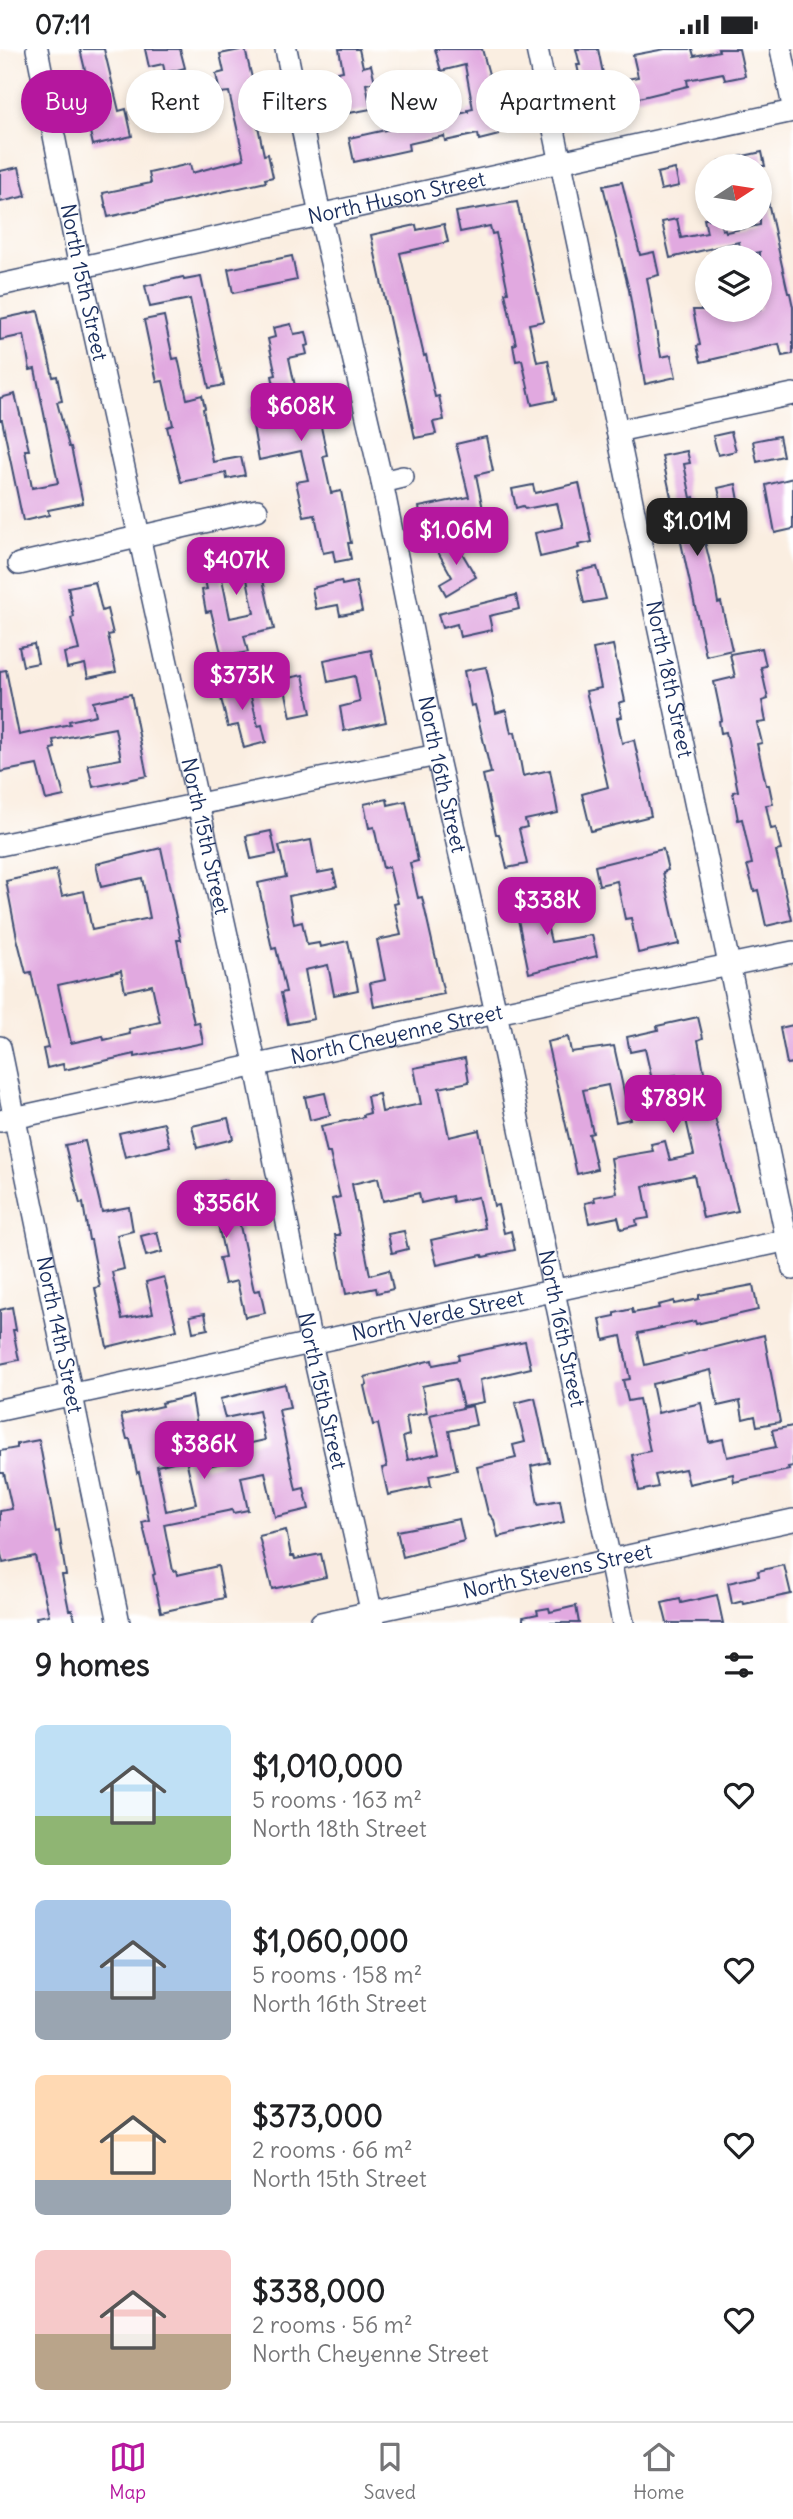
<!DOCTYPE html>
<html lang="en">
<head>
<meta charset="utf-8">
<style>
  :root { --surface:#fff; --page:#f2f2f2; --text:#202124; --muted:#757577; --line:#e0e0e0; --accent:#b5179e }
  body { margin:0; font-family:Delius,sans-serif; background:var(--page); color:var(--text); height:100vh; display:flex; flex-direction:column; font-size:26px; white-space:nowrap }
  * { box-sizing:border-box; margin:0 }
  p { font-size:23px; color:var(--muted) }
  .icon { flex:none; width:38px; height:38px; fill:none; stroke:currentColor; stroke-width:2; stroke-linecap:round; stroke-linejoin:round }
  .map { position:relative; height:1574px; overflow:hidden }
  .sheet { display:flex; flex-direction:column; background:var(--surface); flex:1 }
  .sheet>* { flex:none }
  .hud { position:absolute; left:21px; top:21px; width:752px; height:63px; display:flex; gap:14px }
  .needle { width:46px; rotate:78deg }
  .tools { position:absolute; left:695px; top:105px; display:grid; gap:14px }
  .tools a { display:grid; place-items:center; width:77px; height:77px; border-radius:50%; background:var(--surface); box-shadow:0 4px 10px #0003; font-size:35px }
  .price { position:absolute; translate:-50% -60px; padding:0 16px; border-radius:14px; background:var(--accent); color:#fff; font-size:23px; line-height:46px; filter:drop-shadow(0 2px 4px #0008) }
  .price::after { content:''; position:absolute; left:50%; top:42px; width:21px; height:16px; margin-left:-10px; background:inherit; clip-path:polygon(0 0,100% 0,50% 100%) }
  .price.selected { background:#222; color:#fff }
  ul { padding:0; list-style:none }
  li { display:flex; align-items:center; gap:21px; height:175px; padding:0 35px }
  li span { display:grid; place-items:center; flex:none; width:196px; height:140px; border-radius:10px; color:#555 }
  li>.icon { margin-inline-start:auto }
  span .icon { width:84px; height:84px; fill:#fffc; stroke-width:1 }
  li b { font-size:30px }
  h2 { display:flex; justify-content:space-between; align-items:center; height:84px; padding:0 35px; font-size:30px }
  .pill { padding:0 24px; border-radius:32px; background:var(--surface); box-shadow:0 4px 10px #0003; font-size:24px; line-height:63px }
  .pill.selected { background:var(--accent); color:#fff }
  .status { display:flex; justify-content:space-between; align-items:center; height:49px; padding:0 35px; background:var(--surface); direction:ltr }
  .status svg { height:19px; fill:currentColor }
  .menu { display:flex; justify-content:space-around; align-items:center; height:98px; border-top:2px solid var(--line); background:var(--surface); font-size:19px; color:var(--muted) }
  .menu a { display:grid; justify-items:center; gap:4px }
  .menu .selected { color:var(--accent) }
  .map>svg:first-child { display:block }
  .building { fill:#e1a9e0; fill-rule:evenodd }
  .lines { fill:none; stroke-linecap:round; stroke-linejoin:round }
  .minor-casing { stroke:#3c4c72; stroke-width:24 }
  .minor { stroke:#fff; stroke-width:21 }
  .labels { text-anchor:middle; stroke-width:5; stroke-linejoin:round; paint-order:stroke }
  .street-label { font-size:21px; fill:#1b2f5e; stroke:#fff }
</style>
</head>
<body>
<div class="status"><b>07:11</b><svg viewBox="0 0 49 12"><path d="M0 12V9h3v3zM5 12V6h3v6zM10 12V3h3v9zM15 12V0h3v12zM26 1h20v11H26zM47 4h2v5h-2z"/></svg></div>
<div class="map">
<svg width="793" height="1574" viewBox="0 0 793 1574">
  <rect width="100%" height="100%" fill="#fff"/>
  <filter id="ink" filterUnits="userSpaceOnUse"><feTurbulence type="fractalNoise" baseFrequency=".0143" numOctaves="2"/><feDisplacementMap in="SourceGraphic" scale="14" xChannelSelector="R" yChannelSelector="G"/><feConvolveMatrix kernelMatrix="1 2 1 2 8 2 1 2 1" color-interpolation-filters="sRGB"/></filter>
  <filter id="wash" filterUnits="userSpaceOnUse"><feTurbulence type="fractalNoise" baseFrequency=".00686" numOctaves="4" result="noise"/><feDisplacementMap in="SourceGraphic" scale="28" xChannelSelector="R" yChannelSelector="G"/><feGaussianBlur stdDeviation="1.57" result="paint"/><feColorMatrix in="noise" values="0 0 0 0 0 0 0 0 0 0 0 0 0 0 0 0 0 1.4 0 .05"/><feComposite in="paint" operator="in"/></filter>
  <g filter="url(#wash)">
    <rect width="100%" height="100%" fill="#faeee1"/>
    <g id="blocks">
      <g class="building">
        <path d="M 80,0 L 104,0 L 119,62 L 126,60 L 132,87 L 93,96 L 78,31 L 87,29 Z"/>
        <path d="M 145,0 L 180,0 L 185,19 L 165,24 L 163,15 L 149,18 Z"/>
        <path d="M 245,0 L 260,62 L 255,63 L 264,106 L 268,105 L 273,128 L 265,130 L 266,133 L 108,168 L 103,144 L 151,134 L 149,124 L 190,115 L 192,124 L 244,110 L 229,43 L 220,44 L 216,25 L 224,23 L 220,5 Z"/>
        <path d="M 339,0 L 359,0 L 363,18 L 371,16 L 375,33 L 366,35 L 371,60 L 349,64 L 344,39 L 340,40 L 337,23 L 343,22 Z"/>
        <path d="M 435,0 L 482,0 L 498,58 L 493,59 L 499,86 L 479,91 L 478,85 L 445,92 L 444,87 L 408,95 L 409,101 L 354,113 L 349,89 L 468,63 L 468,61 L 473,60 L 465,16 L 441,22 Z"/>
        <path d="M 576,0 L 598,0 L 605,34 L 638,28 L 633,6 L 665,0 L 692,0 L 694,7 L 719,2 L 718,0 L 739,0 L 745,27 L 725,31 L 723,24 L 687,31 L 688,37 L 610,56 L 611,64 L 589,69 L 577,16 L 580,16 Z"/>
        <path d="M 762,103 L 765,117 L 721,117 L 720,112 Z"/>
        <path d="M 19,118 L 26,147 L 0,153 L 0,122 Z"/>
        <path d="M 675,120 L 679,137 L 661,141 L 657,124 Z"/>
        <path d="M 622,133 L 640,206 L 654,203 L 659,226 L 647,229 L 661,308 L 671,306 L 676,328 L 645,335 L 629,241 L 603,137 Z"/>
        <path d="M 765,139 L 788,244 L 790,244 L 793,258 L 793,305 L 782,307 L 779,295 L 701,313 L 697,297 L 700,296 L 693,261 L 760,261 L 760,203 L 742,207 L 739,193 L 670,209 L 662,173 L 677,170 L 681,189 L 707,184 L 704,170 L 720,170 L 722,181 L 725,180 L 726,183 L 760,176 L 760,140 Z"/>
        <path d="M 517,153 L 544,272 L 529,275 L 537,313 L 548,311 L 556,351 L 532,356 L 522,311 L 516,312 L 513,296 L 516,295 L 505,244 L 508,243 L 496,184 L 492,185 L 490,177 L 460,183 L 456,163 Z"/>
        <path d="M 444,175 L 448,193 L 400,204 L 424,307 L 426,306 L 435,348 L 439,347 L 444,371 L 433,373 L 436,385 L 415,389 L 371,186 L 416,176 L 417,181 Z"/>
        <path d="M 292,207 L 297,231 L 233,244 L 228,220 Z"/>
        <path d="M 183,228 L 184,231 L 201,228 L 224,336 L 209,339 L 190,250 L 150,258 L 145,237 Z"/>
        <path d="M 38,262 L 53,328 L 57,327 L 62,352 L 57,353 L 69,398 L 71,398 L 83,454 L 48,461 L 49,466 L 23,472 L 2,371 L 0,371 L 0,349 L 15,345 L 29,401 L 25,401 L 32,439 L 58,434 L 35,320 L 30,321 L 24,286 L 0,291 L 0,270 Z"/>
        <path d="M 164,267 L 173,310 L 178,309 L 187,350 L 202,346 L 205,359 L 203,360 L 213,413 L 241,408 L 245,426 L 227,430 L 226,424 L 181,433 L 167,378 L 173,376 L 163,332 L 157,333 L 144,271 Z"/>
        <path d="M 291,275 L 294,285 L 306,283 L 309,296 L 305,297 L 307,305 L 289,309 L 298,351 L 319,347 L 325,372 L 320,373 L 327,406 L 323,407 L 331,444 L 341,442 L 351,494 L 348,494 L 351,510 L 335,513 L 333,502 L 323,504 L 315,466 L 304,468 L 296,433 L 308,431 L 301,402 L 259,411 L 250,360 L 278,354 L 272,327 L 276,326 L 268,290 L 275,288 L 273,279 Z"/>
        <path d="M 731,383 L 736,402 L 718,406 L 713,387 Z"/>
        <path d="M 779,387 L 783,407 L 757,413 L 753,392 Z"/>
        <path d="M 486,388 L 493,422 L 476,426 L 484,465 L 423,478 L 419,458 L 469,448 L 456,395 Z"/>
        <path d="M 687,402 L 690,414 L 684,415 L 691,449 L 694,448 L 714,530 L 718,554 L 721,553 L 732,601 L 706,607 L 662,407 Z"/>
        <path d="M 793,429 L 793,480 L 775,484 L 766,436 Z"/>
        <path d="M 579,434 L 592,493 L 578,496 L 579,499 L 540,508 L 535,484 L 563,478 L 557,454 L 525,460 L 523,457 L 516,459 L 512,440 L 533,436 L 535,444 Z"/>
        <path d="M 736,435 L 743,474 L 727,477 L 718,439 Z"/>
        <path d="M 461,490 L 467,500 L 462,504 L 476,528 L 446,546 L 440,535 L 452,528 L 438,503 Z"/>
        <path d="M 257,495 L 263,521 L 261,522 L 274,580 L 244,587 L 248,603 L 222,608 L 211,562 L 206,563 L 202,541 L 207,540 L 199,507 ZM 246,525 L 254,564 L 230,569 L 222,530 Z"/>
        <path d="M 597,518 L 606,550 L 584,554 L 577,522 Z"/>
        <path d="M 341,532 L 342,536 L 356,533 L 362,562 L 340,566 L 338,556 L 316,560 L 312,539 Z"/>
        <path d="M 95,533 L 102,562 L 107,560 L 113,585 L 108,586 L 116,623 L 88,629 L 85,615 L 67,619 L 64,604 L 79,601 L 71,569 L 74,568 L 68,538 Z"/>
        <path d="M 516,546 L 519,560 L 489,567 L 492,581 L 460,588 L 457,575 L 442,579 L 438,565 Z"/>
        <path d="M 34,595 L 38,614 L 23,617 L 19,598 Z"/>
        <path d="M 613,596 L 625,652 L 619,654 L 622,668 L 617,669 L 622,694 L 634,691 L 651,767 L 591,782 L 582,745 L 608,738 L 586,642 L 601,639 L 593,600 Z"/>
        <path d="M 762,599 L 766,617 L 761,618 L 768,650 L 762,652 L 766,673 L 757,674 L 762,694 L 757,695 L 766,736 L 769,736 L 773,755 L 766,756 L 771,780 L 776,779 L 781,801 L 776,802 L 792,871 L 766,877 L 758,841 L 754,842 L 747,816 L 752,815 L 742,770 L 738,771 L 733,743 L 738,742 L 726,683 L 721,684 L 719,672 L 722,671 L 714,633 L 735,628 L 730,605 Z"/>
        <path d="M 371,601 L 386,673 L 344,682 L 340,658 L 360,653 L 355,627 L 328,633 L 324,611 Z"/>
        <path d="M 486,618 L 496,664 L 506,661 L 511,684 L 515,683 L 523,727 L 550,721 L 558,764 L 525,771 L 527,778 L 519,780 L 527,815 L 507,819 L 499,785 L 496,785 L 483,726 L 491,724 L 475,656 L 471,657 L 464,622 Z"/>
        <path d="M 6,621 L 19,686 L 70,675 L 69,672 L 96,666 L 93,653 L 131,645 L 147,727 L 93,738 L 88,716 L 121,710 L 115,679 L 53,691 L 55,699 L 51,700 L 64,747 L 46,751 L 37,716 L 0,723 L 0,622 Z"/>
        <path d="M 303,626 L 311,664 L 291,668 L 283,630 Z"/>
        <path d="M 247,630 L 258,677 L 262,676 L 266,693 L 244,699 L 238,676 L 228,678 L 218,637 Z"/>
        <path d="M 387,750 L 388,756 L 406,752 L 418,812 L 410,814 L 418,849 L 422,848 L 444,945 L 374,958 L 370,934 L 385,931 L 377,891 L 401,886 L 394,855 L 398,854 L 389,818 L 383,819 L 374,778 L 369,779 L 364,755 Z"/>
        <path d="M 271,782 L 276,805 L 251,810 L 246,787 Z"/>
        <path d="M 311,791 L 317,824 L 333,821 L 337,837 L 289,847 L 294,875 L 302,873 L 307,896 L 319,894 L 320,898 L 348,892 L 358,941 L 334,946 L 328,916 L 305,921 L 314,970 L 288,975 L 281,944 L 286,943 L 276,899 L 272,900 L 258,834 L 286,828 L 279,797 Z"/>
        <path d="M 161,799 L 181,891 L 177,891 L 184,927 L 194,974 L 199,973 L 203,994 L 135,1008 L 135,1005 L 64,1021 L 63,1015 L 47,1019 L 43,1000 L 48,999 L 31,923 L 26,924 L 17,889 L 6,832 L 56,821 L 62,847 L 84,842 L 92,881 L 150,869 L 142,829 L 101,838 L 96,815 ZM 121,922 L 125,942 L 152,936 L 160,973 L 129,980 L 130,985 L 104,991 L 103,987 L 71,994 L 58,936 Z"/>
        <path d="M 663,800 L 668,821 L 663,823 L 679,895 L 638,904 L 631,869 L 625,870 L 617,832 L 599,836 L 595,817 Z"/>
        <path d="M 539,841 L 551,893 L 592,886 L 597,907 L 529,924 L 513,846 Z"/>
        <path d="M 698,968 L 703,989 L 698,991 L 705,1028 L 738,1162 L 703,1169 L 694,1126 L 643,1137 L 649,1169 L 636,1171 L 637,1176 L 621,1180 L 618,1168 L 589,1174 L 585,1154 L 595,1152 L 594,1148 L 617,1144 L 611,1109 L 653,1102 L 651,1095 L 665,1092 L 670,1111 L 694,1106 L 676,1026 L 652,1031 L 645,1000 L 630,1003 L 627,988 L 658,981 L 657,977 Z"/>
        <path d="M 793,976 L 793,1014 L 787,1015 L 780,979 Z"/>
        <path d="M 568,988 L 571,1003 L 614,997 L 630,1070 L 616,1073 L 608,1036 L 583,1041 L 593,1084 L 589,1085 L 597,1120 L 577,1125 L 547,993 Z"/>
        <path d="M 465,1009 L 469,1033 L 439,1039 L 449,1088 L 479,1081 L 494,1157 L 498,1156 L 504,1184 L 511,1182 L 515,1201 L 483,1208 L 482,1206 L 437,1216 L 431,1191 L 485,1179 L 478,1148 L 453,1153 L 452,1147 L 421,1154 L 419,1144 L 383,1152 L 378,1129 L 352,1135 L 370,1226 L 389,1221 L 393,1240 L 377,1244 L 376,1239 L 346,1245 L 335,1186 L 340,1186 L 332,1150 L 340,1148 L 330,1104 L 327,1104 L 321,1077 L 364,1068 L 363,1066 L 370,1064 L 367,1047 L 379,1045 L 382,1063 L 421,1055 L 414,1019 Z"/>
        <path d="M 325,1044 L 330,1066 L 310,1071 L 305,1048 Z"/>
        <path d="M 228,1069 L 233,1090 L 197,1099 L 192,1077 Z"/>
        <path d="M 164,1074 L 170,1097 L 125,1108 L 119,1084 Z"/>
        <path d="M 85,1092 L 102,1163 L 129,1158 L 133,1182 L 117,1186 L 124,1220 L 112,1223 L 122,1270 L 153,1264 L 146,1233 L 164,1228 L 177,1281 L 107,1298 L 95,1239 L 100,1238 L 91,1191 L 89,1191 L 83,1154 L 80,1155 L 65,1096 Z"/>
        <path d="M 226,1131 L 233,1173 L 239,1172 L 254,1242 L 260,1241 L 265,1264 L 245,1268 L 237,1232 L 225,1235 L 219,1209 L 225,1208 L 216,1166 L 186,1172 L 183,1154 L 190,1153 L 187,1139 Z"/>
        <path d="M 404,1182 L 408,1200 L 392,1204 L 388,1185 Z"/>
        <path d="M 157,1183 L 162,1203 L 146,1207 L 141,1187 Z"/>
        <path d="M 753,1236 L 758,1261 L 696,1275 L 695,1272 L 638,1284 L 645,1316 L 764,1286 L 780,1373 L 757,1377 L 755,1367 L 743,1370 L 740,1352 L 718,1357 L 711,1321 L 652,1335 L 658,1364 L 701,1354 L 709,1393 L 723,1390 L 727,1408 L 776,1398 L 772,1381 L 793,1377 L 793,1417 L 788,1418 L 789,1421 L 734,1433 L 733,1425 L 689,1435 L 685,1420 L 655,1426 L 658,1438 L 639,1442 L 632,1406 L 650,1402 L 639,1350 L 628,1352 L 623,1331 L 630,1330 L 621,1287 L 604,1291 L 600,1270 L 615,1267 L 615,1264 L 632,1260 L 633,1264 L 659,1259 L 658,1256 L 674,1252 L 674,1255 L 699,1250 L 699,1246 Z"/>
        <path d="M 12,1258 L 16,1281 L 13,1281 L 19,1311 L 0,1315 L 0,1261 Z"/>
        <path d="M 205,1264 L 208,1280 L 193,1283 L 190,1267 Z"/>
        <path d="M 525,1292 L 531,1319 L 480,1331 L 484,1353 L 463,1357 L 456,1330 L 422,1337 L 427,1364 L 406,1368 L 409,1386 L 403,1388 L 408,1411 L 439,1404 L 430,1366 L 472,1357 L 476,1376 L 449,1382 L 457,1421 L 429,1427 L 431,1437 L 388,1446 L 382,1419 L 387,1418 L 378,1375 L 373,1376 L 364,1337 L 367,1336 L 365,1328 L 432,1311 L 433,1316 L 459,1311 L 458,1306 Z"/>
        <path d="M 285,1335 L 290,1359 L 279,1361 L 296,1441 L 304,1439 L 309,1460 L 275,1468 L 265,1423 L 241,1428 L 248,1461 L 233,1464 L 232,1461 L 164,1475 L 173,1522 L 176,1521 L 177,1526 L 218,1517 L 224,1549 L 161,1563 L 153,1526 L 155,1525 L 142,1473 L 149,1471 L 139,1423 L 137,1424 L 130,1390 L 127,1390 L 121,1366 L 162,1357 L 161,1354 L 192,1347 L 204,1418 L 231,1412 L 229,1399 L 265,1391 L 259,1362 L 225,1369 L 220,1350 ZM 186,1410 L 196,1455 L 166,1462 L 157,1417 Z"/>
        <path d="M 535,1349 L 549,1413 L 531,1417 L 538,1455 L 560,1451 L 564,1473 L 498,1488 L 494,1471 L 488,1464 L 477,1418 L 516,1409 L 513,1396 L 525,1393 L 515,1354 Z"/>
        <path d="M 39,1391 L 56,1483 L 59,1482 L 61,1495 L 66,1526 L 62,1526 L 69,1561 L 72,1561 L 76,1574 L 37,1574 L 36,1568 L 49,1566 L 35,1507 L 3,1514 L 0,1501 L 0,1462 L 12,1460 L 4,1424 L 0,1424 L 0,1402 L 17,1399 L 17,1395 Z"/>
        <path d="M 459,1470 L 464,1492 L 403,1508 L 397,1482 Z"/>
        <path d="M 286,1481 L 291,1507 L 294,1507 L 295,1510 L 321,1505 L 326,1528 L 272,1540 L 259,1487 Z"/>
        <path d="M 784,1516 L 791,1545 L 744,1555 L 743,1552 L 732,1555 L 728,1534 L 759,1527 L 758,1522 Z"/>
        <path d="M 717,1546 L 723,1574 L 667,1574 L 662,1554 L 680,1550 L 681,1554 Z"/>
        <path d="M 576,1557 L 579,1574 L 523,1574 L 523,1568 L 538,1565 L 537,1561 L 549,1559 L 550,1563 Z"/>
      </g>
    </g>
  </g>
  <g filter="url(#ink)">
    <use href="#blocks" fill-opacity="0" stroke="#3c4c72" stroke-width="2"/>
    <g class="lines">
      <defs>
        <g id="minor">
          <path id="s1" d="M 37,0 L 80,219 L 256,1018 L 311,1294 L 374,1574"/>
          <path id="s2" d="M 286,0 L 320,166 L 382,433 L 437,706 L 496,964 L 623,1574"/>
          <path id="s3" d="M 537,0 L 793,1220"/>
          <path d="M 781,0 L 793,57"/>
          <path id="s4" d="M 0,236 L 793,62"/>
          <path d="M 617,382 L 793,345"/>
          <path d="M 382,433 L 403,428"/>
          <path d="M 19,515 L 257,461"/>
          <path d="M 0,796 L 437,706"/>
          <path id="s5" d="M 0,998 L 119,1574"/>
          <path id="s6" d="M 0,1072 L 496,964 L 793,903"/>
          <path id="s7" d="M 0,1361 L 793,1190"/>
          <path id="s8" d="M 321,1574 L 793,1471"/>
        </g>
      </defs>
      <use href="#minor" class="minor-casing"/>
      <use href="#minor" class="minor"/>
    </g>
  </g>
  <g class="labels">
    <g class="street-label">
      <text dy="7" stroke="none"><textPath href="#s4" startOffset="406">North Huson Street</textPath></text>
      <text dy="7" stroke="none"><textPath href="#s1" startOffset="238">North 15th Street</textPath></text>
      <text dy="7" stroke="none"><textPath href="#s3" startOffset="644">North 18th Street</textPath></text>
      <text dy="7" stroke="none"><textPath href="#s2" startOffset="742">North 16th Street</textPath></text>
      <text dy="7" stroke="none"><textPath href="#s1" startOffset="805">North 15th Street</textPath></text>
      <text dy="7" stroke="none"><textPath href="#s6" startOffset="406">North Cheyenne Street</textPath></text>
      <text dy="7" stroke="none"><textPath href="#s7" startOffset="448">North Verde Street</textPath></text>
      <text dy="7" stroke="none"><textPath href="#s2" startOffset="1309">North 16th Street</textPath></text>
      <text dy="7" stroke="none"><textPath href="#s5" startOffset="294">North 14th Street</textPath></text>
      <text dy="7" stroke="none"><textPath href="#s1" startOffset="1372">North 15th Street</textPath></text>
      <text dy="7" stroke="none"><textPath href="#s8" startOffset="242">North Stevens Street</textPath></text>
    </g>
  </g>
</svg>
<div class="tools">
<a><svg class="needle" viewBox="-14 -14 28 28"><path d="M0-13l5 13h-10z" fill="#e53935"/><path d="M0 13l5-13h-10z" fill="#757577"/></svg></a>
<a><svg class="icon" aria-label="layers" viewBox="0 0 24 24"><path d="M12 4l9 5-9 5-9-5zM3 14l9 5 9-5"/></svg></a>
</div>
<b class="price" style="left:301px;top:394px">$608K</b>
<b class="price selected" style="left:697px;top:509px">$1.01M</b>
<b class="price" style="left:456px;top:518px">$1.06M</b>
<b class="price" style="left:236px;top:548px">$407K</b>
<b class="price" style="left:242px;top:663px">$373K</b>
<b class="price" style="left:547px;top:888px">$338K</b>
<b class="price" style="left:673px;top:1086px">$789K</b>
<b class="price" style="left:226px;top:1191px">$356K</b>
<b class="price" style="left:204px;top:1432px">$386K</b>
<div class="hud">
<a class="pill selected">Buy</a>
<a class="pill">Rent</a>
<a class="pill">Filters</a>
<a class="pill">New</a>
<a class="pill">Apartment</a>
</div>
</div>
<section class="sheet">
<h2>9 homes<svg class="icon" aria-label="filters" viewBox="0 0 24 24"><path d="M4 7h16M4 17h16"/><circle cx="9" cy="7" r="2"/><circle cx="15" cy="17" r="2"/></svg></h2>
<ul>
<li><span style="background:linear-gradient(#bfe0f5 65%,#8fb573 0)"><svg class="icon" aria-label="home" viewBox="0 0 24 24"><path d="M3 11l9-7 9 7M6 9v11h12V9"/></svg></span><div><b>$1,010,000</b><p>5 rooms · 163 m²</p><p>North 18th Street</p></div><svg class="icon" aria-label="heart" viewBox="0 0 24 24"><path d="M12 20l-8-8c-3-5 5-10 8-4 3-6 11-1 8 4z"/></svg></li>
<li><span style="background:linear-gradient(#a9c7e8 65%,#9aa5b1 0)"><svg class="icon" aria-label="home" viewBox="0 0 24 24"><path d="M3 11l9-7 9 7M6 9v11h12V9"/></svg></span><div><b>$1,060,000</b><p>5 rooms · 158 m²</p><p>North 16th Street</p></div><svg class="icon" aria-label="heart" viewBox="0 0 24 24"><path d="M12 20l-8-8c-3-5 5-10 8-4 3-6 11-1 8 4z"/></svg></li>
<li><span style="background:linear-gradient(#ffd9b3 75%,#9aa5b1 0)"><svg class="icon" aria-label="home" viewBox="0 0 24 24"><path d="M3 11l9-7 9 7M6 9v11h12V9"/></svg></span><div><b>$373,000</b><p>2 rooms · 66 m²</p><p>North 15th Street</p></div><svg class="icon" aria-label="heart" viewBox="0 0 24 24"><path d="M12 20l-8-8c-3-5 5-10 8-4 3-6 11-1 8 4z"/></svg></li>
<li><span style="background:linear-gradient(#f6c9c9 60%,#b9a48a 0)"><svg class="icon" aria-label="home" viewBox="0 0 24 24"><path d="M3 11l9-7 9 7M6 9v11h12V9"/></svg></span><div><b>$338,000</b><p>2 rooms · 56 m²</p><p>North Cheyenne Street</p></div><svg class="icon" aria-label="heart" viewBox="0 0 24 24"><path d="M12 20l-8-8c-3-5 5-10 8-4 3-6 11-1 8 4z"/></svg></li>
</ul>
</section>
<nav class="menu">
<a class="selected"><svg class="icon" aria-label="map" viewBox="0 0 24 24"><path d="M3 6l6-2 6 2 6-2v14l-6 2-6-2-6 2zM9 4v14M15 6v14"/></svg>Map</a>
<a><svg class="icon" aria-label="saved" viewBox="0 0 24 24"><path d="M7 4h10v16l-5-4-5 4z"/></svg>Saved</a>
<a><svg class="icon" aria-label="home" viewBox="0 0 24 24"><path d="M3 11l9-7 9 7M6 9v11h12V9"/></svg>Home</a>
</nav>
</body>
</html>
